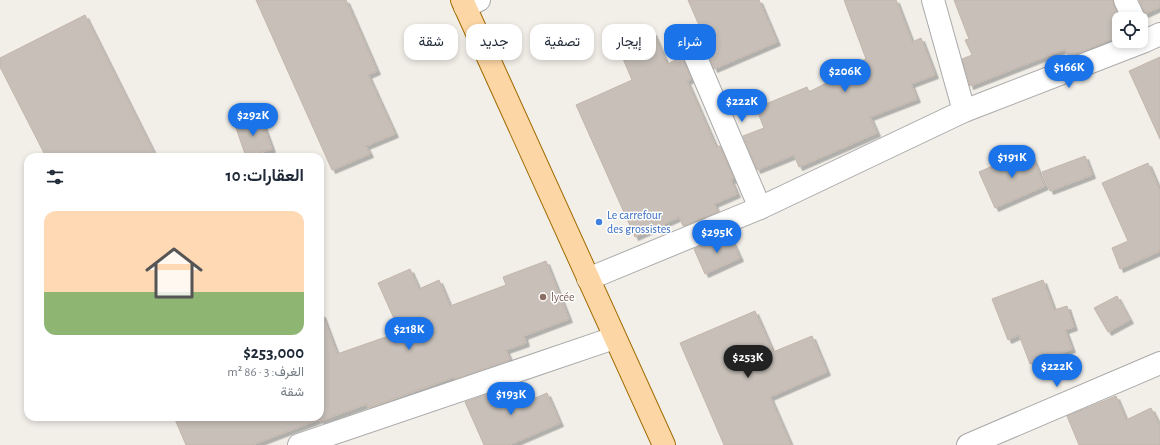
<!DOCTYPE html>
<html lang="ar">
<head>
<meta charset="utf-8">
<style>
  :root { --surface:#fff; --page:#f2f2f3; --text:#1f2937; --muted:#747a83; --line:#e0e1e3; --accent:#1a73e8 }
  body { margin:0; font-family:"Alegreya Sans",Vazirmatn,sans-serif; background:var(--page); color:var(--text); direction:rtl; height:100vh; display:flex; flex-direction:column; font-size:15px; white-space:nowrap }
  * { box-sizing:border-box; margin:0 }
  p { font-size:13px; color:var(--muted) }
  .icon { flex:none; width:22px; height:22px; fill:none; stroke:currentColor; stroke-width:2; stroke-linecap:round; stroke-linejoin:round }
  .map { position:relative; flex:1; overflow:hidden; direction:ltr }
  .sheet { position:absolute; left:24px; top:153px; width:300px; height:268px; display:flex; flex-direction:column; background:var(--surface); border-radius:12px; box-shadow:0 2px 6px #0003; direction:rtl }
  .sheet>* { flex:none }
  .banner { position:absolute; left:336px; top:24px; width:380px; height:36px; direction:rtl; display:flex; gap:8px }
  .controls { position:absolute; left:1112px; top:12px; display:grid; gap:8px }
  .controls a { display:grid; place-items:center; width:36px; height:36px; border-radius:8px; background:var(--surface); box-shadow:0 2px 6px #0003; font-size:20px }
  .price { position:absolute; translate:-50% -34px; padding:0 9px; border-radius:14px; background:var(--accent); color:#fff; font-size:13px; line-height:26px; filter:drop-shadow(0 1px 2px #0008) }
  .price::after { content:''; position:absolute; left:50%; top:24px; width:12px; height:9px; margin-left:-6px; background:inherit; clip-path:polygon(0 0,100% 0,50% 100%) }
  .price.on { background:#222; color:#fff }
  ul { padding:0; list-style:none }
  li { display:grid; align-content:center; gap:8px; height:212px; padding:0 20px }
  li+li { border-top:1px solid var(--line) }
  li span { display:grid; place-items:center; height:124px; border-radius:12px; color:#555 }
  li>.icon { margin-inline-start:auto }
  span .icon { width:72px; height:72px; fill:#fffc; stroke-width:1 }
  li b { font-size:17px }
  h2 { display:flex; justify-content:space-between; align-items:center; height:48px; padding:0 20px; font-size:17px }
  .tag { padding:0 14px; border-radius:12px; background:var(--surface); box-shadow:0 2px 6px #0003; font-size:14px; line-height:36px }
  .tag.on { background:var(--accent); color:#fff }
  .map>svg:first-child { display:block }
  .building { fill:#c7bfb8; stroke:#c4b6ab; filter:url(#shadow) }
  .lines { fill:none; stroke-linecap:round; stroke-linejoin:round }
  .minor-casing { stroke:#a9a9a9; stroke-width:24 }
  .major-casing { stroke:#a06b00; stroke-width:24 }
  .minor { stroke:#fff; stroke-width:22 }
  .major { stroke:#fcd6a4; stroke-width:22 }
  .shop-dot { fill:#3f7fe0; stroke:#fff; stroke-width:1.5 }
  .education-dot { fill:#8d6e63; stroke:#fff; stroke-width:1.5 }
  .labels { text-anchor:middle; stroke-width:3; stroke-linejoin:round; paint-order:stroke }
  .shop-label { font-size:12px; fill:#366cbe; stroke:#fff; text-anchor:start }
  .education-label { font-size:12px; fill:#785e54; stroke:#fff; text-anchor:start }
</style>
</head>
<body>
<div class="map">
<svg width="1160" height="445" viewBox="0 0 1160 445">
  <defs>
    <filter id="shadow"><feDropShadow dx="3.5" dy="3.5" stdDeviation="0" flood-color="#0004"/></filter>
  </defs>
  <rect width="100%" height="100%" fill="#f2efe9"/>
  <g class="building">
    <path d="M 256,0 L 346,0 L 377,71 L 368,75 L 395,134 L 366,146 L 370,154 L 332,170 Z"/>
    <path d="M 688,0 L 759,0 L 777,42 L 714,69 L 705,47 L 708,46 Z"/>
    <path d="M 844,0 L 896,0 L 912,42 L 921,38 L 935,75 L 911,84 L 917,99 L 870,117 L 877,133 L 799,167 L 794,155 L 757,170 L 743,136 L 764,128 L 756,108 L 807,87 L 809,92 L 853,69 L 852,65 L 866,59 Z"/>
    <path d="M 954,0 L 1113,0 L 1114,5 L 1120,19 L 1119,19 L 1119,25 L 1114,27 L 1118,36 L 1069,57 L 1065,49 L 970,86 L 962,59 L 972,55 L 965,40 L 969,39 Z"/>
    <path d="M 1139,0 L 1160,0 L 1160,7 L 1145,14 Z"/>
    <path d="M 85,15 L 156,157 L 46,157 L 0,67 L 0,58 Z"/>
    <path d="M 653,32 L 667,64 L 682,57 L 691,79 L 687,81 L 716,147 L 720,146 L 734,179 L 731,180 L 737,194 L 714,204 L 718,212 L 683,226 L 679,217 L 635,237 L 576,105 L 632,80 L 618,47 Z"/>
    <path d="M 1160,57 L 1160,139 L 1129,71 Z"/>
    <path d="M 260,116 L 272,149 L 246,157 L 235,125 Z"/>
    <path d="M 1029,150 L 1045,186 L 995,208 L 979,172 Z"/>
    <path d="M 1085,156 L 1092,175 L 1050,191 L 1042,172 Z"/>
    <path d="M 1148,163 L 1160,191 L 1160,251 L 1120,269 L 1112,248 L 1128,241 L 1102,183 Z"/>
    <path d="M 729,234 L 740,258 L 705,274 L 694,249 Z"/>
    <path d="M 546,261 L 569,319 L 524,336 L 526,343 L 506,350 L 510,360 L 455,379 L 454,377 L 368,408 L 367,404 L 320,421 L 320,419 L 252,445 L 186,445 L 174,417 L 320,417 L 320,314 L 322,314 L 337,354 L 400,332 L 378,283 L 410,269 L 419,289 L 439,280 L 450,306 L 506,285 L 503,277 Z"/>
    <path d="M 1043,280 L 1054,310 L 1067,306 L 1074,327 L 1065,330 L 1072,349 L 1030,364 L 1019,335 L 1008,340 L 992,299 Z"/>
    <path d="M 1117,296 L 1130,320 L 1108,332 L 1094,308 Z"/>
    <path d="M 755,311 L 773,352 L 812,336 L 827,372 L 770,397 L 791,445 L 724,445 L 680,343 Z"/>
    <path d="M 520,383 L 528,401 L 547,393 L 560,423 L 509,445 L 484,445 L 465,402 Z"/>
    <path d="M 1116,396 L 1126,420 L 1151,408 L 1160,426 L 1160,445 L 1079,445 L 1067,416 Z"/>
  </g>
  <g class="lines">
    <defs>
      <g id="minor">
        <path d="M 933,0 L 964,111"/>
        <path d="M 1125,0 L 1134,19"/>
        <path d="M 465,7 L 479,0"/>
        <path d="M 693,51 L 760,208"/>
        <path d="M 588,279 L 760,208 L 964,111 L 1145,41 L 1160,34"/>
        <path d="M 299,445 L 614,338"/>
        <path d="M 968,445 L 1160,363"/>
      </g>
      <path id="major" d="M 462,0 L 664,445"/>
    </defs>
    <use href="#minor" class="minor-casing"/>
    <use href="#major" class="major-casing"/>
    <use href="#minor" class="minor"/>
    <use href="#major" class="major"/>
  </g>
  <circle class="shop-dot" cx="599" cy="222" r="4"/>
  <circle class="education-dot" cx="543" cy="297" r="4"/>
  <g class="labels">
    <g class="shop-label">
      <text x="607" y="219">Le carrefour<tspan x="607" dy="14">des grossistes</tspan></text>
    </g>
    <g class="education-label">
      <text x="551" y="301">lycée</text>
    </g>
  </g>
</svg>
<div class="controls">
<a><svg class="icon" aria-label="locate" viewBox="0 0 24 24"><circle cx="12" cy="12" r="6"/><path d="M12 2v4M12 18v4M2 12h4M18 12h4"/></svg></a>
</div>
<b class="price" style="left:1069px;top:89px">$166K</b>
<b class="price" style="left:845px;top:93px">$206K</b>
<b class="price" style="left:742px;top:123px">$222K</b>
<b class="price" style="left:253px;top:137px">$292K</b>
<b class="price" style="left:1012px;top:179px">$191K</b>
<b class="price" style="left:717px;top:254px">$295K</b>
<b class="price" style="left:409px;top:351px">$218K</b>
<b class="price on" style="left:748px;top:379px">$253K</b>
<b class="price" style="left:1057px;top:388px">$222K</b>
<b class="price" style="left:511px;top:416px">$193K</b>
<div class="banner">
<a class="tag on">شراء</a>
<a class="tag">إيجار</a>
<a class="tag">تصفية</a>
<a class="tag">جديد</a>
<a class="tag">شقة</a>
</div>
<section class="sheet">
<h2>العقارات: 10<svg class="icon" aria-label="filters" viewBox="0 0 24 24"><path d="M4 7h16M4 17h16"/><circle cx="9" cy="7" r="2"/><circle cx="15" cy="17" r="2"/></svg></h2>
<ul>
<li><span style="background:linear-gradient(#ffd9b3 65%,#8fb573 0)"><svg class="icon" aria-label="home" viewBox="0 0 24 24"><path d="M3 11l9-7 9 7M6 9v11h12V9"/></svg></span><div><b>$253,000</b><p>الغرف: 3 · 86 m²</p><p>شقة</p></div></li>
</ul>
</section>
</div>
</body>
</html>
